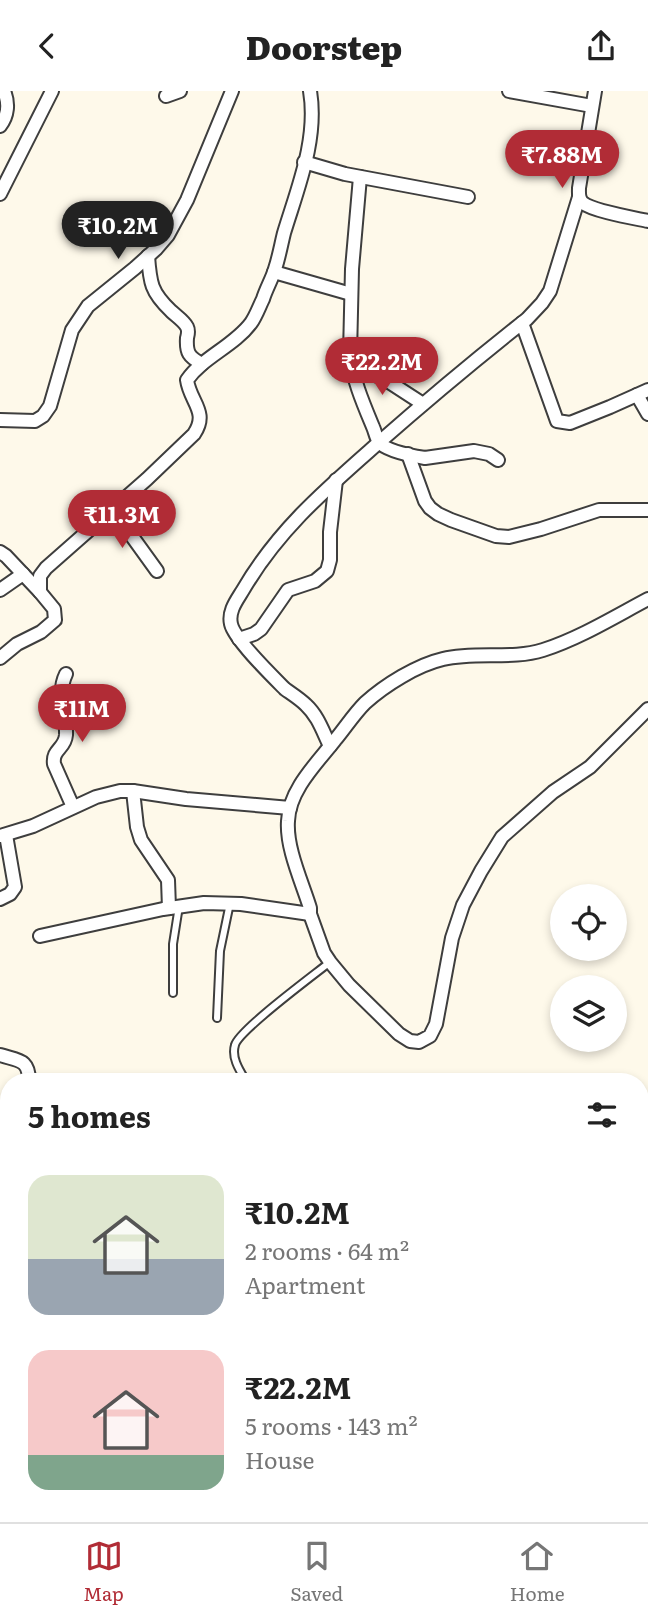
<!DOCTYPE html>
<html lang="en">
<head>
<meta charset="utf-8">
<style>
  :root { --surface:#fff; --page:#f6f6f6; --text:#222; --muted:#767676; --line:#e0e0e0; --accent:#b12c36 }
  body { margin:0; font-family:Literata,serif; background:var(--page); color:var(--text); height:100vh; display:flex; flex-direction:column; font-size:26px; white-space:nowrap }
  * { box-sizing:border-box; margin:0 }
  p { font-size:23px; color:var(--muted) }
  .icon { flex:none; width:38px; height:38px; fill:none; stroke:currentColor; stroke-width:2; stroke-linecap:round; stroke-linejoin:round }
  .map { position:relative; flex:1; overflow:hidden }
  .side { position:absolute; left:0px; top:982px; width:649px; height:450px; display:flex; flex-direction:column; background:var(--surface); border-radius:28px 28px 0 0; box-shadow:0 4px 10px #0003 }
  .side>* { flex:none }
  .tools { position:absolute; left:550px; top:793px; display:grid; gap:14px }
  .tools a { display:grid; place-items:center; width:77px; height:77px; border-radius:50%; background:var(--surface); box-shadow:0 4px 10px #0003; font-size:35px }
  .price { position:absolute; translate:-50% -60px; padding:0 16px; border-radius:24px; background:var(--accent); color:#fff; font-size:23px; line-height:46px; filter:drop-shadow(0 2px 4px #0008) }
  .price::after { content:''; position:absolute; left:50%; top:42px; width:21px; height:16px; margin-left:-10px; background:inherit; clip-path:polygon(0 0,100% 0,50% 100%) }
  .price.selected { background:#222; color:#fff }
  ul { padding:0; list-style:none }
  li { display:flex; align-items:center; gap:21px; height:175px; padding:0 28px }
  li span { display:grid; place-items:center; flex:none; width:196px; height:140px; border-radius:21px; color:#555 }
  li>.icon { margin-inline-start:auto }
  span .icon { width:84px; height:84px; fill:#fffc; stroke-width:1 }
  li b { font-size:30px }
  h2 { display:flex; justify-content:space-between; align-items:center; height:84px; padding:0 28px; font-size:30px }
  header { display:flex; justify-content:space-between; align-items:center; height:91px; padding:0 28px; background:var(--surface); font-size:32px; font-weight:800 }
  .dock { display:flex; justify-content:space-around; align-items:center; height:98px; border-top:2px solid var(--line); background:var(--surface); font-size:19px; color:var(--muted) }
  .dock a { display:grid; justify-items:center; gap:4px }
  .dock .selected { color:var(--accent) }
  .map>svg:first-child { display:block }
  .forest { fill:#b4d597 }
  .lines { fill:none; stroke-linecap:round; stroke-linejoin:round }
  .service-casing { stroke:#3e3e3e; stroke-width:10 }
  .minor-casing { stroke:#3e3e3e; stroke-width:16 }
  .tertiary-casing { stroke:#3e3e3e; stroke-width:18 }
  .service { stroke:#fff; stroke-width:6 }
  .minor { stroke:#fff; stroke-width:12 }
  .tertiary { stroke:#fff; stroke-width:14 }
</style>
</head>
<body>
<header><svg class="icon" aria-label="back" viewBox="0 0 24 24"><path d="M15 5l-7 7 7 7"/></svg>Doorstep<svg class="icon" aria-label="share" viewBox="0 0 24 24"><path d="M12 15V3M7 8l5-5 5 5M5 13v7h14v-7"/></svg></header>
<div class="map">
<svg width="648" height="1431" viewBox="0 0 648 1431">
  <rect width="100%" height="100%" fill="#fef9ea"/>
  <path class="forest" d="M 0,1195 L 9,1201 L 9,1423 L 148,1423 L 147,1431 L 0,1431 Z"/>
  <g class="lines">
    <defs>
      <g id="service">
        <path d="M 173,902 L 173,853 L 179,815"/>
        <path d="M 217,927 L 220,860 L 230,812"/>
        <path d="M 246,990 C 240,980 231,967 235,954 C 239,939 314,884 330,871"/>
        <path d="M 640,1197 L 648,1200"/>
      </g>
      <g id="minor">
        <path d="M 509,0 L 592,15"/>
        <path d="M 595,0 L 579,97 C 579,102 578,108 583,112 C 593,120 634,127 648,130"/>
        <path d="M 166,5 L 180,0"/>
        <path d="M 0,35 C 8,25 9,12 4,0"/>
        <path d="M 304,71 L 345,83 L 468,106"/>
        <path d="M 360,86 L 352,178 L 350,263 C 353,289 363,312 373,336 C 375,340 376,347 379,351 C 386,360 413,365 425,367 L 474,360 L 489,363 L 498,369"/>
        <path d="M 0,103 L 52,0"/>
        <path d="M 148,165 C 150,192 151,201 171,220 C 176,225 184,230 187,236 C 189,240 188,243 187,247 C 186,262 189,266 202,273"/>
        <path d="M 274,181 L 351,203"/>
        <path d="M 522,232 L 557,330 L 570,332 L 610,316 L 648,299"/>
        <path d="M 352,275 L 383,287 L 423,313"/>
        <path d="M 637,304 L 648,323"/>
        <path d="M 0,329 L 35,330 L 43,325 L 50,315 L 72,239 L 88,215 L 135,177 L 156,158 L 168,144 L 187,109 L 232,0"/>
        <path d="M 408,363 L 425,410 L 430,417 L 438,423 L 451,429 L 496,445 L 509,446 L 541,438 L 599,419 L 648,419"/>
        <path d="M 113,419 L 157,480"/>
        <path d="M 0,461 L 6,465 L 40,501"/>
        <path d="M 0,499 L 23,483"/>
        <path d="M 648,508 C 614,526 580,547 543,559 C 511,569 476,560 443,568 C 417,574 385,594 365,612 C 354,623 345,637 335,649 C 317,672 289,699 288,730 C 286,757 302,791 310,817 L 310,823 L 324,862 L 330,871 L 349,894 L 399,943 L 410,950 L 419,951 L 430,945 L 436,933 L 452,847 L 463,814 L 481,780 L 502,746 L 553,701 L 590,676 L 648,618"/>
        <path d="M 239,548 L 254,543 L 261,538 L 288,499 L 315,490 L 327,480 L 330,469 L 330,441 L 336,389"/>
        <path d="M 0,567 L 17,553 L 41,541 L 55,529 L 54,518 L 40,501 L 40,485 L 46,477 L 147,388 L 194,343 C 209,321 190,311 187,289 C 203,266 234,255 251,232 C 256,225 259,216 263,208 C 266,198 272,188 275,178 C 279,166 281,154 284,142 C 298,96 318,48 310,0"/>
        <path d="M 66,583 C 56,603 67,623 66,644 C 65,658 52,658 54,673 L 73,716"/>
        <path d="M 330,655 C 323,641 318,625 306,614 C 300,608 292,603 285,598 C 273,586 234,548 231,533 C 228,520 237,509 243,499 C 278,439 325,399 376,354 C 425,311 475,269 527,228 L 542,212 L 550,200 L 579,106"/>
        <path d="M 133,700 L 137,736 L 141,749 L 168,789 L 169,817"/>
        <path d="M 0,745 L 33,735 L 96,706 L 120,700 L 133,700 L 186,708 L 290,717"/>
        <path d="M 0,808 L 10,803 L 15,796 L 6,744"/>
        <path d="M 40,845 L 163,818 L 204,812 L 241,813 L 310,823"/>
        <path d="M 0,964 C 19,970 29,968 29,990"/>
        <path d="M 7,1054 L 9,1050"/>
      </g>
      <g id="tertiary">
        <path d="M 0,1186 L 9,1192"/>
        <path d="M 63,1431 L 66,1423"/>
      </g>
    </defs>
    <use href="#service" class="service-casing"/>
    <use href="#minor" class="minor-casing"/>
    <use href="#tertiary" class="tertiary-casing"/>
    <use href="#service" class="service"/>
    <use href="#minor" class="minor"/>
    <use href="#tertiary" class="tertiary"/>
  </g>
</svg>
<div class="tools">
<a><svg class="icon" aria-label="locate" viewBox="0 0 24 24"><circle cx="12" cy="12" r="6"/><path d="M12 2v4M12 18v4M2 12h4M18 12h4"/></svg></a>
<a><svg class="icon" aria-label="layers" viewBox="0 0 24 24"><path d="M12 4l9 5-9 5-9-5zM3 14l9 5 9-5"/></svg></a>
</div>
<b class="price" style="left:562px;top:99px">₹7.88M</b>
<b class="price selected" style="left:118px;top:170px">₹10.2M</b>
<b class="price" style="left:382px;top:306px">₹22.2M</b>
<b class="price" style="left:122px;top:459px">₹11.3M</b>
<b class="price" style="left:82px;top:653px">₹11M</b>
<section class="side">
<h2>5 homes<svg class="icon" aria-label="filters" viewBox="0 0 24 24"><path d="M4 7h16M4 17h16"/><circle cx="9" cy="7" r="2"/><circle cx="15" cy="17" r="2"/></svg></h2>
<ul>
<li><span style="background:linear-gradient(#dfe7d0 60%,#9aa5b1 0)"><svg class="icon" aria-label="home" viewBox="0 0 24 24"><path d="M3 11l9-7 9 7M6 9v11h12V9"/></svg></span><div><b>₹10.2M</b><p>2 rooms · 64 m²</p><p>Apartment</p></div></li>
<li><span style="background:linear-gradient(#f6c9c9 75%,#7fa58c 0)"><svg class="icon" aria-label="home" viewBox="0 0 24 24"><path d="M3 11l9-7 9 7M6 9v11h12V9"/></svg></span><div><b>₹22.2M</b><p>5 rooms · 143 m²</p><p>House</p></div></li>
</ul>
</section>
</div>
<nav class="dock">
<a class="selected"><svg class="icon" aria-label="map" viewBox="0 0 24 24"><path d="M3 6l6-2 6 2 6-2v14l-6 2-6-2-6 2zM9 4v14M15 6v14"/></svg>Map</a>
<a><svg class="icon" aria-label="saved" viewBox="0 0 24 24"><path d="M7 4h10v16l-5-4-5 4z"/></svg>Saved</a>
<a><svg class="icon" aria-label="home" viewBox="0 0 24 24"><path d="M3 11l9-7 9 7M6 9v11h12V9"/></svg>Home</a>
</nav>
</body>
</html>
